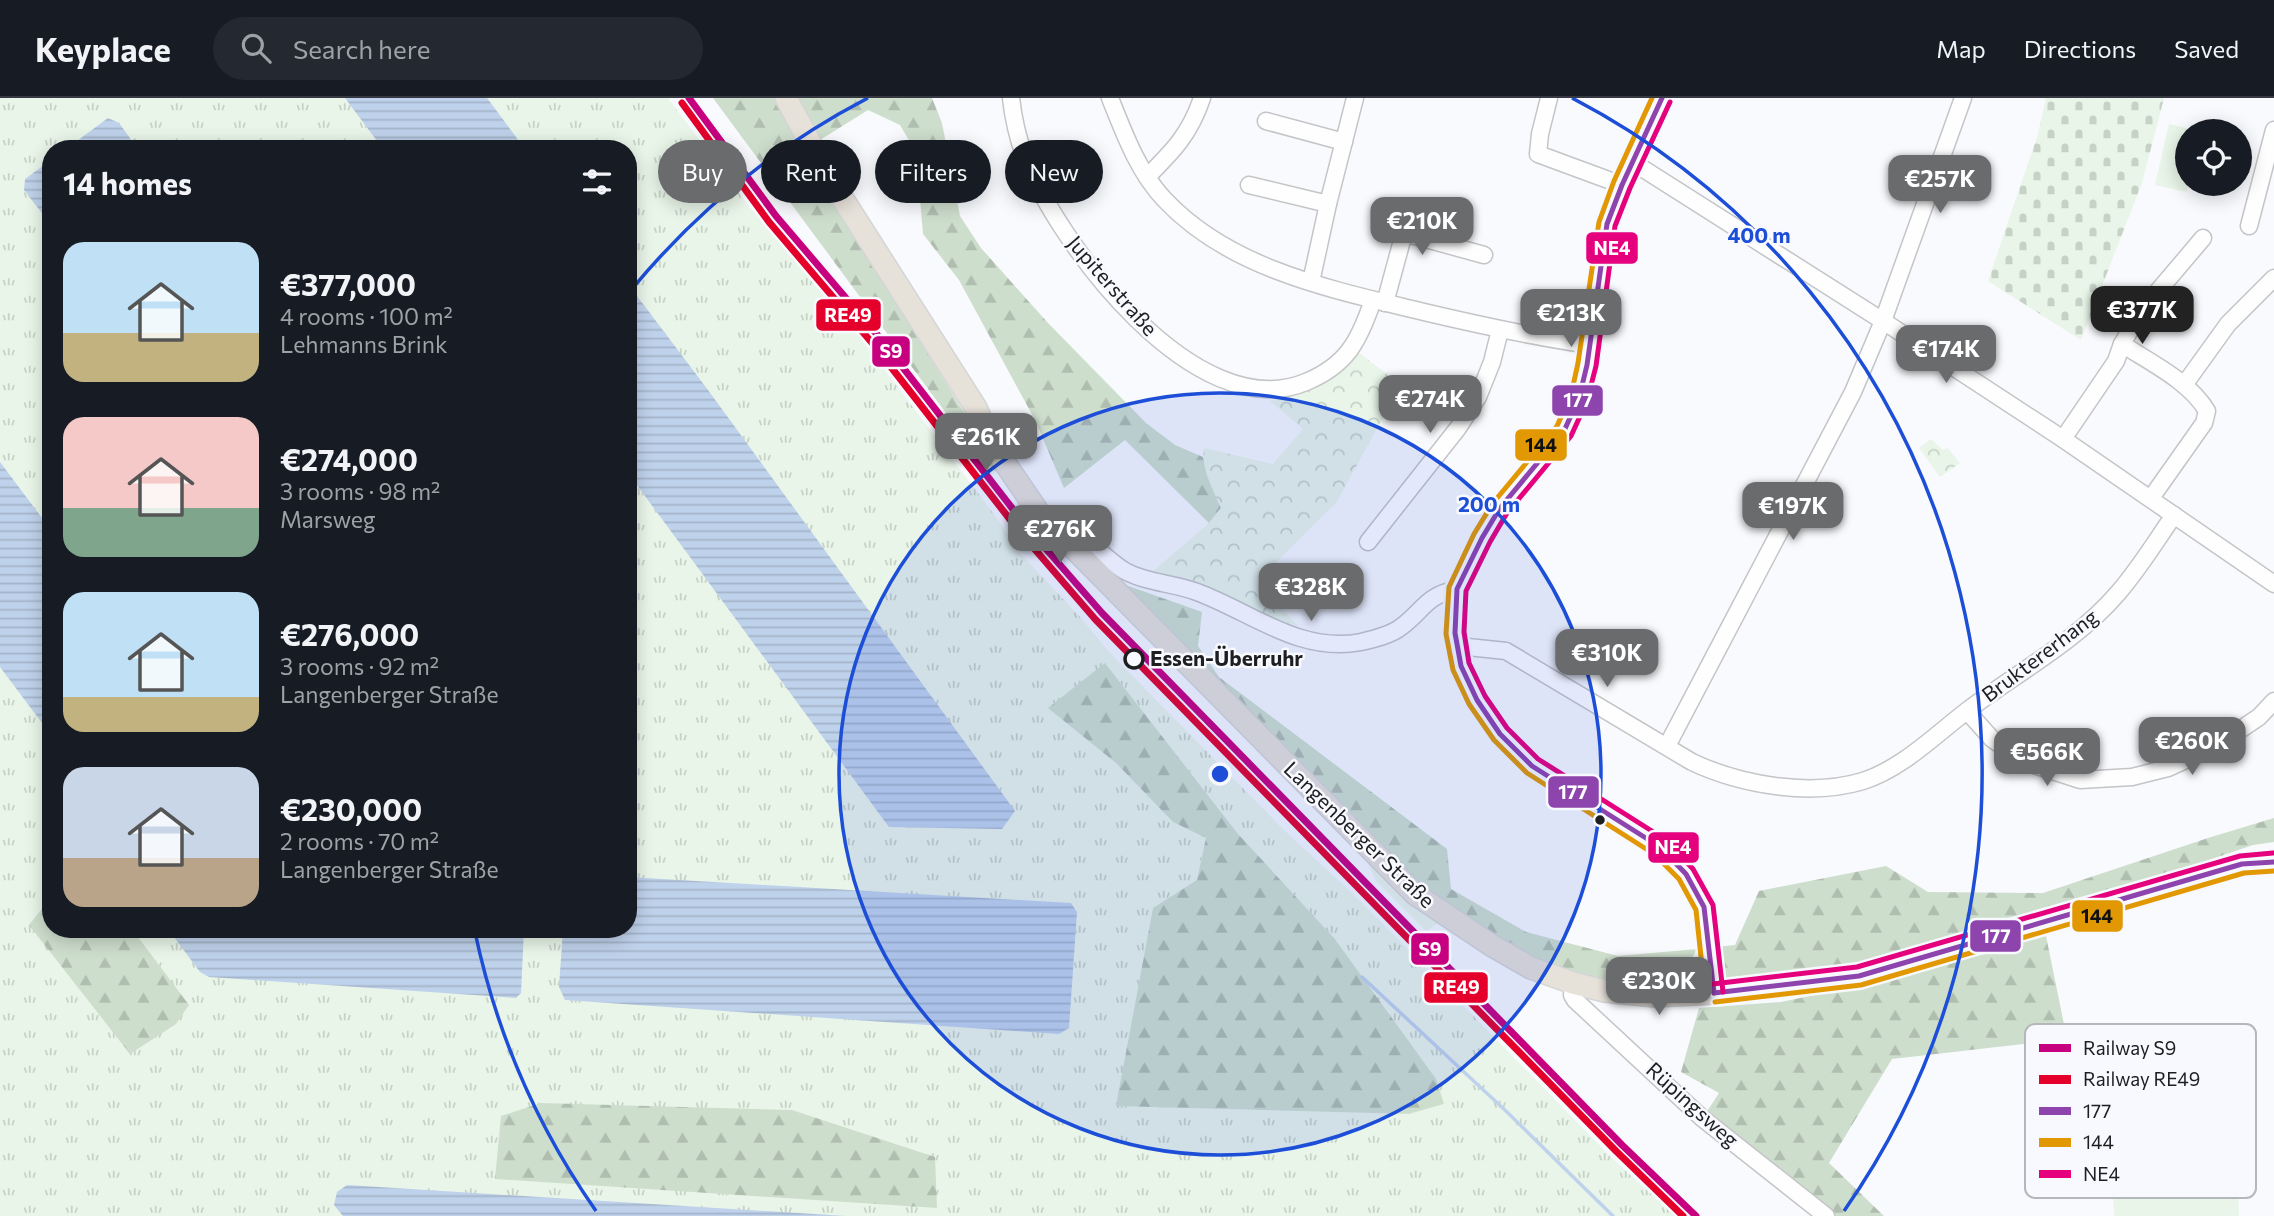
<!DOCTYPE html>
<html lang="en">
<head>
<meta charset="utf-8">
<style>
  :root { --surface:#171b24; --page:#242831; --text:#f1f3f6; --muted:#9ea1a6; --line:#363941; --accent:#6a6b6d }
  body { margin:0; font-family:Commissioner,sans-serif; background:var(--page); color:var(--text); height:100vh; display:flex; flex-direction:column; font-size:26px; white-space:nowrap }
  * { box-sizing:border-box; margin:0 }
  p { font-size:23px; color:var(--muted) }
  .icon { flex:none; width:38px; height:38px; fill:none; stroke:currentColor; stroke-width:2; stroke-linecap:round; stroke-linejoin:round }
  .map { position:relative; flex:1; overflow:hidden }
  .side { position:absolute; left:42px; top:42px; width:595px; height:798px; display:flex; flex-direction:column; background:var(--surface); border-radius:28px; box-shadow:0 4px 18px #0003 }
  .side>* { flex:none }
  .guide { position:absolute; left:658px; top:42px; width:665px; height:63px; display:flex; gap:14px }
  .buttons { position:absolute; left:2175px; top:21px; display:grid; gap:14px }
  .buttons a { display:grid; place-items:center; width:77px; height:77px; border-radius:50%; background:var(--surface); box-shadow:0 4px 18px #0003; font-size:35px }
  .price { position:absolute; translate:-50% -60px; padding:0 16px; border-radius:14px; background:var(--accent); color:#fff; font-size:23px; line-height:46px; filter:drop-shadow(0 2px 4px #0008) }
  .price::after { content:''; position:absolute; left:50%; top:42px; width:21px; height:16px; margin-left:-10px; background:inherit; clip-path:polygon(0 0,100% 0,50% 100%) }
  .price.current { background:#222; color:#fff }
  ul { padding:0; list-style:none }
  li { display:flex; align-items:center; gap:21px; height:175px; padding:0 21px }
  li span { display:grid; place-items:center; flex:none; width:196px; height:140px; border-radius:21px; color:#555 }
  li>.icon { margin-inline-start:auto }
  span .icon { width:84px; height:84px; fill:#fffc; stroke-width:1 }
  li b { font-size:30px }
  h2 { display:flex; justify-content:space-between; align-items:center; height:84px; padding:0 21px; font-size:30px }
  .tag { padding:0 24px; border-radius:32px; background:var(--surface); box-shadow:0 4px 18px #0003; font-size:24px; line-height:63px }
  .tag.current { background:var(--accent); color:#fff }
  header { display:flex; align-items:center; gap:42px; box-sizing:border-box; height:98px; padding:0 35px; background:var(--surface); border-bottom:2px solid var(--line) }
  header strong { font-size:33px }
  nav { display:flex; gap:38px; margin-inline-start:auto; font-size:24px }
  .search { width:490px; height:63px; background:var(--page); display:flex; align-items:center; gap:18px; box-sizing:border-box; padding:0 24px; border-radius:38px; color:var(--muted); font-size:26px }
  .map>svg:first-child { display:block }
  .grass { fill:url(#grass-tufts); fill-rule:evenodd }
  .forest { fill:url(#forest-firs) }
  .cemetery { fill:url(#cemetery-stones) }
  .park { fill:url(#park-crowns) }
  .garden { fill:#e9f5e9 }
  .water { fill:url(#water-rules) }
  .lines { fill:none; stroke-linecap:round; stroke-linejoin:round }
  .stream { stroke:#bfd2eb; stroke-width:3.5 }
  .minor-casing { stroke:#c4c5c7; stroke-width:19 }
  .major-casing { stroke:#d4d5d6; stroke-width:24 }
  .minor { stroke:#fefeff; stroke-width:16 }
  .major { stroke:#e6e1d9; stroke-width:21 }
  .bus-1-casing { stroke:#f7f9fe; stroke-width:10 }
  .bus-2-casing { stroke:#f7f9fe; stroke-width:10 }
  .bus-3-casing { stroke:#f7f9fe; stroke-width:10 }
  .bus-1 { stroke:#8e44ad; stroke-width:5 }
  .bus-2 { stroke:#e19803; stroke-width:5 }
  .bus-3 { stroke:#e5007d; stroke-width:5 }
  .rail-1-casing { stroke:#f7f9fe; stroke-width:12 }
  .rail-2-casing { stroke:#f7f9fe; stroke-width:12 }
  .rail-1 { stroke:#c7007f; stroke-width:7 }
  .rail-2 { stroke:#e4002b; stroke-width:7 }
  .ring { fill:none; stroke:#1d4ed8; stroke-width:3.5 }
  .stop-dot { fill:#f7f9fe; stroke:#1d1e1f; stroke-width:3.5 }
  .bus-dot { fill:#1d1e1f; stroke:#f7f9fe; stroke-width:2.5 }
  .labels { text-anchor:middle; stroke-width:5; stroke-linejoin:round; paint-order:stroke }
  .street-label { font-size:21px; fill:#1d1e1f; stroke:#f7f9fe }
  .stop-label { font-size:21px; font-weight:bold; fill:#1d1e1f; stroke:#f7f9fe; text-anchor:start }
  .key { fill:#f7f9fe; stroke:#b6b7bb; stroke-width:2 }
  .key-label { font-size:19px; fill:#1d1e1f }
  .centre { fill:#1d4ed8; stroke:#f7f9fe; stroke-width:3.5 }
  .ring-label { font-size:21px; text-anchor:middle; font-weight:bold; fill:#1d4ed8; stroke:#f7f9fe; stroke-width:5; stroke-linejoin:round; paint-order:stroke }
  .line-badge { stroke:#f7f9fe; stroke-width:2.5 }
  .badge-label { font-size:19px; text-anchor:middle; font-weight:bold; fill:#fff }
  .pale-badge-label { font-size:19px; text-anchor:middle; font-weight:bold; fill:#111 }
</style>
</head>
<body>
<header>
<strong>Keyplace</strong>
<div class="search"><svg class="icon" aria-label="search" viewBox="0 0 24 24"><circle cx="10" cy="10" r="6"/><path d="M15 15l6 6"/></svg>Search here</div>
<nav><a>Map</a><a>Directions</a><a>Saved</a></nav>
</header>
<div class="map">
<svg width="2274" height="1118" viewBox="0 0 2274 1118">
  <defs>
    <pattern id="grass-tufts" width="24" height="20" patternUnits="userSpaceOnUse" patternTransform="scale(1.75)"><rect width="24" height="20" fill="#e9f5e9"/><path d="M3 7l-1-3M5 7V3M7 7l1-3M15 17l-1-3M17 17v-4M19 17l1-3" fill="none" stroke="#c7d2c7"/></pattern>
    <pattern id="forest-firs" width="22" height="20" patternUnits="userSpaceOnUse" patternTransform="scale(1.75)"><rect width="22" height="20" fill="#cedecd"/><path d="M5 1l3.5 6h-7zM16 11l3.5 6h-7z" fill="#b0beb0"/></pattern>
    <pattern id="cemetery-stones" width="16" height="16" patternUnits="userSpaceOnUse" patternTransform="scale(1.75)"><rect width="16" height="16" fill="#e9f5e9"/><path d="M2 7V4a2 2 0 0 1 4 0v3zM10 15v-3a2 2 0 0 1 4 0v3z" fill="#c7d2c7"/></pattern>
    <pattern id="park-crowns" width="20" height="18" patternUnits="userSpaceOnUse" patternTransform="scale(1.75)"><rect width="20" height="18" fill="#e9f5e9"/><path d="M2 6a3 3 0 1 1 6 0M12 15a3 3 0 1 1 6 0" fill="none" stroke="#c7d2c7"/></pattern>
    <pattern id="water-rules" width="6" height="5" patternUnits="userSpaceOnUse" patternTransform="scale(1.75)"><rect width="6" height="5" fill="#bfd2eb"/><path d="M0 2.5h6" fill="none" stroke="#a4b4c9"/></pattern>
  </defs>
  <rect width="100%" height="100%" fill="#f8fafd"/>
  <g class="grass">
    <path d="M 0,0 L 668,0 L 751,111 L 778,130 L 1002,427 L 1017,452 L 1083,522 L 1110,555 L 1284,732 L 1352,795 L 1407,850 L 1611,1059 L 1675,1118 L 0,1118 ZM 51,51 L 628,51 L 628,831 L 132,831 L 188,907 L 29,827 L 51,799 ZM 1105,565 L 1238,736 L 1334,840 L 1444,1006 L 1409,1016 L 1117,1008 L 1153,810 L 1197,782 L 1206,740 L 1173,724 L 1116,665 Z"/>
    <path d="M 1361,748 L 1444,822 L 1426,833 L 1376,783 Z"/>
  </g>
  <g class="forest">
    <path d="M 713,0 L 781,0 L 813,71 L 978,337 L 996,375 L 951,322 Z"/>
    <path d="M 796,0 L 932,0 L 942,25 L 960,118 L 981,150 L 1048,225 L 1146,325 L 1175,347 L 1203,359 L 1207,377 L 1221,410 L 1209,425 L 1125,342 L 1064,390 L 1035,322 L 959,182 L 923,136 L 917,64 L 910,44 L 900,27 L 868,12 L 820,42 Z"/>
    <path d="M 1117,484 L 1202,514 L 1198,548 L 1219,579 L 1447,751 L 1451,791 L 1526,834 L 1618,858 L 1697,851 L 1684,875 L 1661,884 L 1579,880 L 1499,842 L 1461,814 L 1436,806 Z"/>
    <path d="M 1105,565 L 1238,736 L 1334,840 L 1436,981 L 1444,1006 L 1409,1016 L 1116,1008 L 1153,810 L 1197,782 L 1206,740 L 1173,724 L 1116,665 L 1048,610 Z"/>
    <path d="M 2274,720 L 2274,744 L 2253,747 L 2059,813 L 1936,851 L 1799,882 L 1724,883 L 1715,849 L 1735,847 L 1759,793 L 1886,768 L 1928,794 L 2043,795 L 2208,740 Z"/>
    <path d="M 51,799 L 51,831 L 132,831 L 189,907 L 176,926 L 130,956 L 29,827 Z"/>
    <path d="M 2045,833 L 2067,941 L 1892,961 L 1829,1065 L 1884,1118 L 1832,1118 L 1706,1015 L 1719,995 L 1681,974 L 1699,910 L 1781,904 L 1872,885 Z"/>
    <path d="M 541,1005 L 792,1012 L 935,1059 L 937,1110 L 495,1081 L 501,1018 Z"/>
  </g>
  <path class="cemetery" d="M 2046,0 L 2164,0 L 2142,85 L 2081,242 L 1988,183 L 2038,36 Z"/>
  <g class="park">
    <path d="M 1358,254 L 1401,287 L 1336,405 L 1257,483 L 1298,528 L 1248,512 L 1183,481 L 1151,475 L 1209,425 L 1221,410 C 1213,391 1201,371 1204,350 L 1273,366 L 1303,331 L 1270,303 L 1318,289 L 1339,273 Z"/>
    <path d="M 1931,341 L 1943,352 L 1948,350 L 1960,365 L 1940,379 L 1919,350 Z"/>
  </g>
  <g class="garden">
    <path d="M 2169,26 L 2199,33 L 2188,33 L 2188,86 L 2189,86 L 2187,94 L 2155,87 Z"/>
    <path d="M 2238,1094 L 2239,1118 L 2114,1118 L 2113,1098 Z"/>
  </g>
  <g class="water">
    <path d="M 345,0 L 487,0 L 525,51 L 383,51 Z"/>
    <path d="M 108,20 L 119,25 L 138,51 L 66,51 Z"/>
    <path d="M 51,62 L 51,127 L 24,92 L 25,81 Z"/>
    <path d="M 628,186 L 708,292 L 1015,713 L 1002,731 L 889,729 L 628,375 Z"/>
    <path d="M 0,364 L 51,432 L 51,637 L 0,569 Z"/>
    <path d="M 628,779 L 1071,805 L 1077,814 L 1069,930 L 1059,936 L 565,902 L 559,889 L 563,831 L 628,831 Z"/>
    <path d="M 168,831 L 524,831 L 521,895 L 516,900 L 209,879 L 200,874 Z"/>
    <path d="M 347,1087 L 846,1118 L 343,1118 L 334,1107 L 337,1094 Z"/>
  </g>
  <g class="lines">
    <path class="stream" d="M 1362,879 L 1507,1014 L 1613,1118"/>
    <defs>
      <g id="minor">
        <path d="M 1011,0 C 1013,18 1018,40 1024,57 C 1057,145 1196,330 1306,284 C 1347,267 1359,243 1373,202"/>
        <path d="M 1110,0 C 1124,35 1138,74 1165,102 C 1231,172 1334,192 1424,214 C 1479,227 1534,239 1590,247"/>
        <path d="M 1549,0 L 1540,36 L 1538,56 L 1622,87"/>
        <path d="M 1662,0 L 1622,87 L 1607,126 L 1598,181 L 1587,267 L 1579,300 L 1564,333 L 1500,410 L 1482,440 L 1457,491 L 1455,535 L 1461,568 L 1477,602 L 1500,636 L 1532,668 L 1660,749 L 1686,776 L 1704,809 L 1714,895"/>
        <path d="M 1266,23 L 1344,44"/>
        <path d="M 1634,65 L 1883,223 L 2063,341 L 2274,486"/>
        <path d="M 1147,79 C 1173,53 1190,36 1202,0"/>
        <path d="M 1249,87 L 1328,106"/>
        <path d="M 2249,128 L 2274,32"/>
        <path d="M 1311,184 L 1328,106 L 1355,0"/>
        <path d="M 1385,205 L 1404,135 L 1484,157"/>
        <path d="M 2122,246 C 2151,265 2189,283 2207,313 L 2204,325 L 2151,400"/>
        <path d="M 2184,287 L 2228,226 L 2274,180"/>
        <path d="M 2063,341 L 2116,263 L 2122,246 L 2142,212 L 2203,140"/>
        <path d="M 1059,429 C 1070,435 1081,440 1091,447 C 1103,455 1113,466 1125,473 C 1147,485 1173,485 1197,494 C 1251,514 1300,556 1361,544 C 1374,541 1391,537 1401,529 C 1424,512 1425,498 1457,491"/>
        <path d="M 1368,444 L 1458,330 L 1478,299 L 1492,264 L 1500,232"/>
        <path d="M 1458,552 L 1468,549 L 1506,553 L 1692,664 C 1741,687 1810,699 1863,683 C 1903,670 1935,637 1968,612 C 2017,575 2078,542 2118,495 C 2139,471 2156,443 2174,417"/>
        <path d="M 1967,613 L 1992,641 L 2025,664 L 2080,682 L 2132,679 L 2168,670 L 2216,648 L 2259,619 L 2274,603"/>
        <path d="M 1667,648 L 1853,294 L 1883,223 L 1963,0"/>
        <path d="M 1573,885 L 1572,897 L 1575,902 L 1702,1020 L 1826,1118"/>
      </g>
      <path id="major" d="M 786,0 L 827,76 L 976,310 L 992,346 L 1039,415 L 1415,796 L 1491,847 L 1531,870 L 1573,885 L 1605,893 L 1655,898 L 1714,895 L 1859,878 L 2242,766 L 2274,764"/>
    </defs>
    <use href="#minor" class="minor-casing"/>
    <use href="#major" class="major-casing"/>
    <use href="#minor" class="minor"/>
    <use href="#major" class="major"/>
    <defs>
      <g id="bus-1">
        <path d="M 1662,0 L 1622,87 L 1607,126 L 1587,267 L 1579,300 L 1564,333 L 1500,410 L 1482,440 L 1457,491 L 1455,535 L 1461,568 L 1477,602 L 1500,636 L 1532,668 L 1660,749 L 1686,776 L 1704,809 L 1714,895"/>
        <path d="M 1714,895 L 1859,878 L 2242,766 L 2274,764"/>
      </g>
      <g id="bus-2">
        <path d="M 1652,0 L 1614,83 L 1599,124 L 1578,265 L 1571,297 L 1557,328 L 1493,405 L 1474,436 L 1449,489 L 1446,536 L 1453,572 L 1469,606 L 1494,642 L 1527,675 L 1654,756 L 1679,781 L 1696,812 L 1705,896"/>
        <path d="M 1715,904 L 1861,887 L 2244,775 L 2274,773"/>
      </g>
      <g id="bus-3">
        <path d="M 1670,4 L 1630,90 L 1615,128 L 1596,268 L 1587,303 L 1571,338 L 1507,415 L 1490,444 L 1466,493 L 1464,534 L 1469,565 L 1485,598 L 1507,630 L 1538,661 L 1666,742 L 1693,771 L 1713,807 L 1723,894"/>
        <path d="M 1713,886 L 1857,869 L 2240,758 L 2273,755"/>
      </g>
    </defs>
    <use href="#bus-1" class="bus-1-casing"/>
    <use href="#bus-2" class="bus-2-casing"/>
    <use href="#bus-3" class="bus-3-casing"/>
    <use href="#bus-1" class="bus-1"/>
    <use href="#bus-2" class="bus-2"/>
    <use href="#bus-3" class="bus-3"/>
    <defs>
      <path id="rail-1" d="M 689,0 L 776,118 L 880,240 L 1026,428 L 1102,515 L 1622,1047 L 1696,1118"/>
      <path id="rail-2" d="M 682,5 L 769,124 L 873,246 L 1019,433 L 1095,521 L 1616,1053 L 1683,1118"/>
    </defs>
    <use href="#rail-1" class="rail-1-casing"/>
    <use href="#rail-2" class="rail-2-casing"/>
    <use href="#rail-1" class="rail-1"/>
    <use href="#rail-2" class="rail-2"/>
  </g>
  <circle cx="1220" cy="676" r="381" fill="#1d4ed8" fill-opacity=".12"/>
  <g class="ring">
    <circle cx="1220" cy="676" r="381"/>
    <path d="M596 1113A762 762 0 0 1 475 834M632 191A762 762 0 0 1 868 0M1572 0A762 762 0 0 1 1844 1113"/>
  </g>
  <circle class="stop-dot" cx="1134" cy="561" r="9"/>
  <circle class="bus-dot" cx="1600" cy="722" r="6"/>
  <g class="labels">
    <g class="street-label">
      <text transform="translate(1112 188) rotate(49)" y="7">Jupiterstraße</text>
      <text transform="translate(2040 558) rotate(-37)" y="7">Bruktererhang</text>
      <text transform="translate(1359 737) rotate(44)" y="7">Langenberger Straße</text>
      <text transform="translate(1692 1007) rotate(42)" y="7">Rüpingsweg</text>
    </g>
    <g class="stop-label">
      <text x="1150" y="568">Essen-Überruhr</text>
    </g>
  </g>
  <rect x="2025" y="926" width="231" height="174" rx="10" class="key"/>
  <rect x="2039" y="946" width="32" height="8" fill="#c7007f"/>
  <rect x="2039" y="977" width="32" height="9" fill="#e4002b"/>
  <rect x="2039" y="1009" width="32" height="8" fill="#8e44ad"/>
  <rect x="2039" y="1040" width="32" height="9" fill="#e19803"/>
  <rect x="2039" y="1072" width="32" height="8" fill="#e5007d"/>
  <g class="key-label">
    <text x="2083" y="957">Railway S9</text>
    <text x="2083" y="988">Railway RE49</text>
    <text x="2083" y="1020">177</text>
    <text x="2083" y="1051">144</text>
    <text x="2083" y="1083">NE4</text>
  </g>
  <circle cx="1220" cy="676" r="10" class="centre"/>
  <g class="ring-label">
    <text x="1759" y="145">400 m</text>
    <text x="1489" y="414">200 m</text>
  </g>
  <g class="line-badge">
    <rect x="1585" y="133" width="54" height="34" rx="7" fill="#e5007d"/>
    <rect x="815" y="200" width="67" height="34" rx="7" fill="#e4002b"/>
    <rect x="871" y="237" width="40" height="33" rx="7" fill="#c7007f"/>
    <rect x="1551" y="286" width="53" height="33" rx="7" fill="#8e44ad"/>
    <rect x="1514" y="330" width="54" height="34" rx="7" fill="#e19803"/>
    <rect x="1547" y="677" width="53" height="34" rx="7" fill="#8e44ad"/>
    <rect x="1647" y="733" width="53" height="33" rx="7" fill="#e5007d"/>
    <rect x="2071" y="801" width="53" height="34" rx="7" fill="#e19803"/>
    <rect x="1969" y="821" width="53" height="34" rx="7" fill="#8e44ad"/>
    <rect x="1410" y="834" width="40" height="34" rx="7" fill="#c7007f"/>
    <rect x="1423" y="873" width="66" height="33" rx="7" fill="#e4002b"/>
  </g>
  <g class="badge-label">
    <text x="1612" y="157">NE4</text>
    <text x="848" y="224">RE49</text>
    <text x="891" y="260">S9</text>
    <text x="1578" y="309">177</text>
    <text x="1573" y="701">177</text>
    <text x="1673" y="756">NE4</text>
    <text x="1996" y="845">177</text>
    <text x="1430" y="858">S9</text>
    <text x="1456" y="896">RE49</text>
  </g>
  <g class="pale-badge-label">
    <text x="1541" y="354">144</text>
    <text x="2097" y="825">144</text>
  </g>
</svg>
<div class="buttons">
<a><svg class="icon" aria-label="locate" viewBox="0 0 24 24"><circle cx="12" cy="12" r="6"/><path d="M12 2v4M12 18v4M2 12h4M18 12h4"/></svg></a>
</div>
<b class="price" style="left:1940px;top:117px">€257K</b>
<b class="price" style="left:1422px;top:159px">€210K</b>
<b class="price current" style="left:2142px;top:248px">€377K</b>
<b class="price" style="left:1571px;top:251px">€213K</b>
<b class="price" style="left:1946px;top:287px">€174K</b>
<b class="price" style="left:1430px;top:337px">€274K</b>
<b class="price" style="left:986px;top:375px">€261K</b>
<b class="price" style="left:1793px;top:444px">€197K</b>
<b class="price" style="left:1060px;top:467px">€276K</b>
<b class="price" style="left:1311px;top:525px">€328K</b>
<b class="price" style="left:1607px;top:591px">€310K</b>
<b class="price" style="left:2192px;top:679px">€260K</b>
<b class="price" style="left:2047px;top:690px">€566K</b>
<b class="price" style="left:1659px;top:919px">€230K</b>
<div class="guide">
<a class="tag current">Buy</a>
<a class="tag">Rent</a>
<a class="tag">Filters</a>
<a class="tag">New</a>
</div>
<section class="side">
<h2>14 homes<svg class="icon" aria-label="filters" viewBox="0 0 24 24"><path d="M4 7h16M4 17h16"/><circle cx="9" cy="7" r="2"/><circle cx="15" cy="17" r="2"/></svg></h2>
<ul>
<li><span style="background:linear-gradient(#bfe0f5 65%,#c2b280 0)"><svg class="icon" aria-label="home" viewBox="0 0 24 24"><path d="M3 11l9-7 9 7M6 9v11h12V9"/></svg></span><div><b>€377,000</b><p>4 rooms · 100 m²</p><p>Lehmanns Brink</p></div></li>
<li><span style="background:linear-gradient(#f6c9c9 65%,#7fa58c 0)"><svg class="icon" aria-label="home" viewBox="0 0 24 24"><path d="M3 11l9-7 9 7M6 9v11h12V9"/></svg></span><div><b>€274,000</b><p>3 rooms · 98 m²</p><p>Marsweg</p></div></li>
<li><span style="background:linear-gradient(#bfe0f5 75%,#c2b280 0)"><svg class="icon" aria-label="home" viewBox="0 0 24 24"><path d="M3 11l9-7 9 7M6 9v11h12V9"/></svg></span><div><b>€276,000</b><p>3 rooms · 92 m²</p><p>Langenberger Straße</p></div></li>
<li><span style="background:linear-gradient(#c9d6e8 65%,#b9a48a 0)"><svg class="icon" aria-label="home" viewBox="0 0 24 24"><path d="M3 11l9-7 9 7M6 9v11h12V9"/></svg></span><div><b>€230,000</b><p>2 rooms · 70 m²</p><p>Langenberger Straße</p></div></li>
</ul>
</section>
</div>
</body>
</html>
